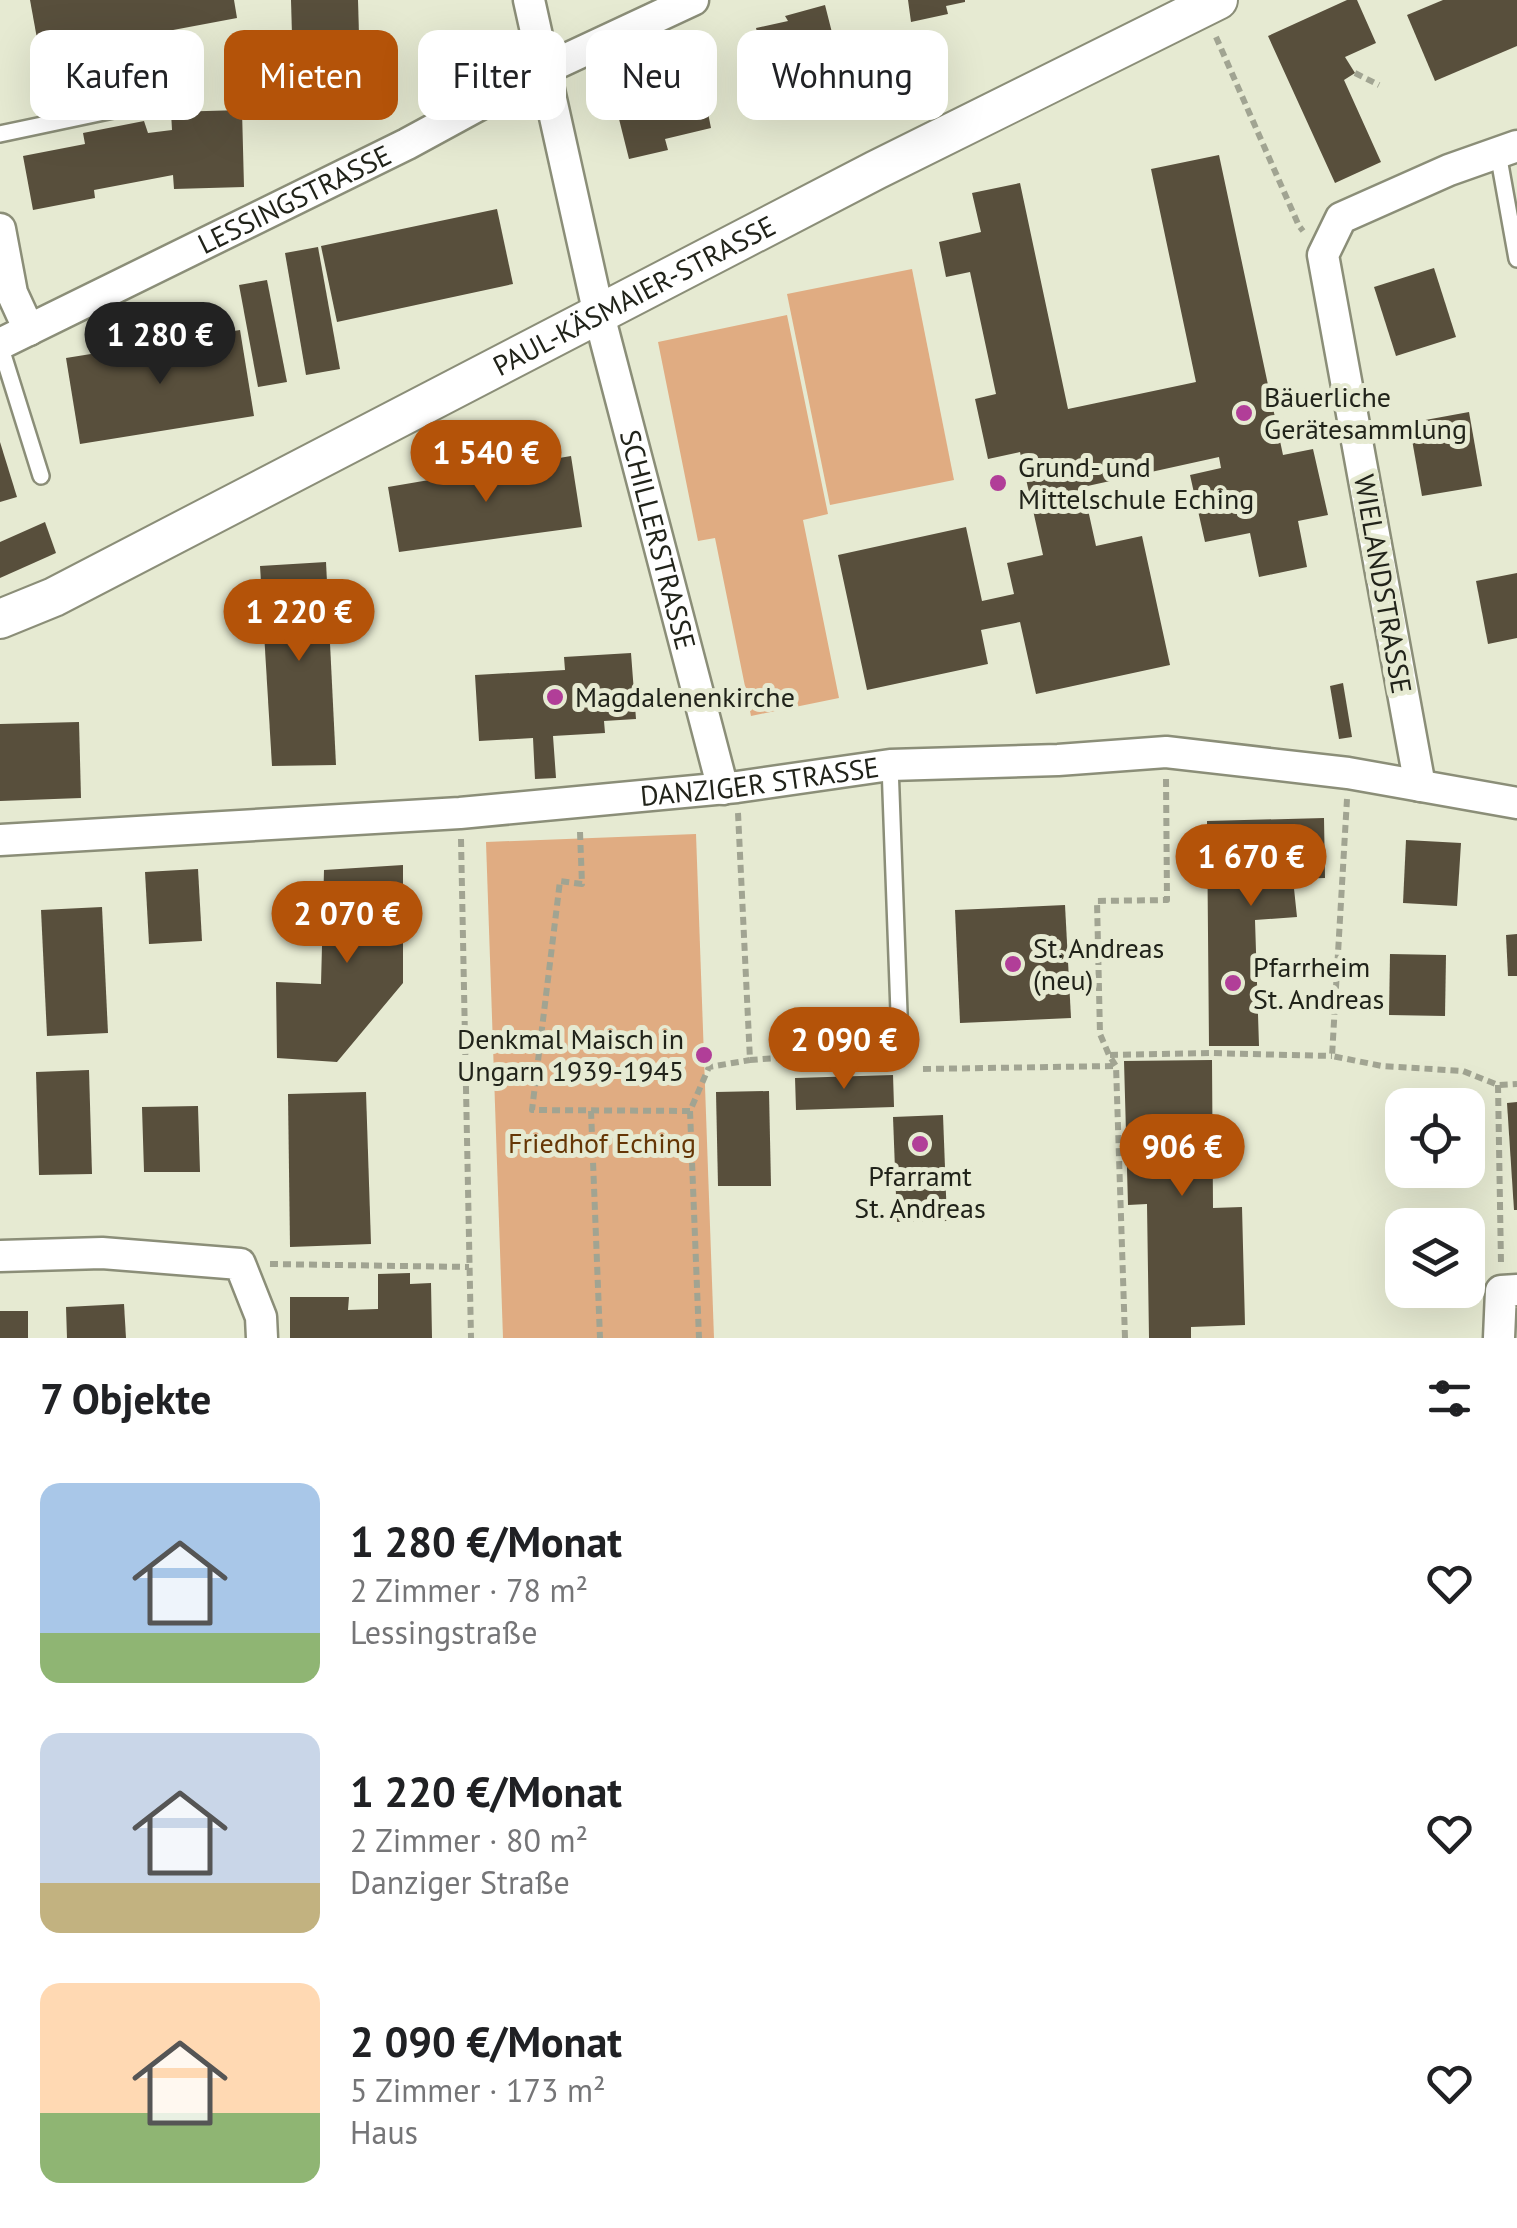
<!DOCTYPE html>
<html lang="de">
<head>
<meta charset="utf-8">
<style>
  :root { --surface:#fff; --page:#f2f2f2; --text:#202124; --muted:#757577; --accent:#b45309 }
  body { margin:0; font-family:"PT Sans",sans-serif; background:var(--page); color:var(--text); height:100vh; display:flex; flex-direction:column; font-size:38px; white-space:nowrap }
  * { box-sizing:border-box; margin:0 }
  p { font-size:32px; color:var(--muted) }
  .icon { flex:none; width:55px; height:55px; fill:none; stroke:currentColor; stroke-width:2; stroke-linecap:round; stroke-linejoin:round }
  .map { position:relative; height:1338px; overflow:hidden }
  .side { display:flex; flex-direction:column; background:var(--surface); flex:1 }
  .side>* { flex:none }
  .guide { position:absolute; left:30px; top:30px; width:1000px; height:90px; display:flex; gap:20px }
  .buttons { position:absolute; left:1385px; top:1088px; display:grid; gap:20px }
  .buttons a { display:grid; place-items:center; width:100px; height:100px; border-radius:20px; background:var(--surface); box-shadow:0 10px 40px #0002; font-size:50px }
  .price { position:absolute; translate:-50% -85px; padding:0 22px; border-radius:35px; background:var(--accent); color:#fff; font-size:32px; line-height:65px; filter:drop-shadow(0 2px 5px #0008) }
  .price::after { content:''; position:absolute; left:50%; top:60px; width:30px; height:22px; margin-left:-15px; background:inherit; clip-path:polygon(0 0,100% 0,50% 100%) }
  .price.current { background:#222; color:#fff }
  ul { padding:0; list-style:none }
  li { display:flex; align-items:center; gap:30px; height:250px; padding:0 40px }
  li span { display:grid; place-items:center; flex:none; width:280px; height:200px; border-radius:20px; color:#555 }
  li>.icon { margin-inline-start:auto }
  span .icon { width:120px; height:120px; fill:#fffc; stroke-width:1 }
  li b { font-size:42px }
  h2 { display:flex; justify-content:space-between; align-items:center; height:120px; padding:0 40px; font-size:42px }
  .chip { padding:0 35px; border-radius:20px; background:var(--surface); box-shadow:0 10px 40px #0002; font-size:35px; line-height:90px }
  .chip.current { background:var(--accent); color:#fff }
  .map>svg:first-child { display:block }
  .green { fill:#e0ac82 }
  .building { fill:#584f3c }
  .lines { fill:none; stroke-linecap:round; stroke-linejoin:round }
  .service-casing { stroke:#8b8e78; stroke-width:20 }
  .minor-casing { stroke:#8b8e78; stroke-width:35 }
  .tertiary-casing { stroke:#8b8e78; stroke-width:42 }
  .path { stroke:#a1a492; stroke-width:6; stroke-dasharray:8 5; stroke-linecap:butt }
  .service { stroke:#fff; stroke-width:15 }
  .minor { stroke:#fff; stroke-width:30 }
  .tertiary { stroke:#fff; stroke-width:38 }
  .poi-dot { fill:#b13e98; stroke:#e6ead2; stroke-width:4 }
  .labels { text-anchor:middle; stroke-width:10; stroke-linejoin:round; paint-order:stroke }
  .street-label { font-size:28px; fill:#21231a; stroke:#e6ead2 }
  .poi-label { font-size:28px; fill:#21231a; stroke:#e6ead2; text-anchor:start }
  .park-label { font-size:28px; fill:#653605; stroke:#e6ead2 }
</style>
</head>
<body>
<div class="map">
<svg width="1517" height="1338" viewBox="0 0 1517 1338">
  <rect width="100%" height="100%" fill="#e6ead2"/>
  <g class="green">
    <path d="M 912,269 L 954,480 L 830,505 L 787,294 Z"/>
    <path d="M 787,315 L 828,514 L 803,520 L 839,698 L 751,716 L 715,538 L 698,541 L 658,342 Z"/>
    <path d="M 696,834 L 714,1338 L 503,1338 L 486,842 Z"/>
  </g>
  <g class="building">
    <path d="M 30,0 L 234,0 L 237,18 L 40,55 Z"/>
    <path d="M 291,0 L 358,0 L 361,104 L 294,106 Z"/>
    <path d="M 908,0 L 965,0 L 965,2 L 946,6 L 948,14 L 911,22 Z"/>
    <path d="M 1347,0 L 1357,0 L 1376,43 L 1345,57 L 1355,73 L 1344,80 L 1381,162 L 1335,183 L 1268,36 Z"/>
    <path d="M 1443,0 L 1517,0 L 1517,46 L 1435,81 L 1407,15 Z"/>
    <path d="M 825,5 L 840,64 L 807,73 L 807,81 L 771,90 L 756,28 L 788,21 L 785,16 Z"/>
    <path d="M 700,73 L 711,128 L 665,139 L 668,150 L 629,159 L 614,99 L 646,90 L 646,85 Z"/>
    <path d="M 242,110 L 244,187 L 174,189 L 173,175 L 94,190 L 95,198 L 33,210 L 23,156 L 85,144 L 83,133 L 144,121 L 148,133 L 172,130 L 171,112 Z"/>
    <path d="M 1219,155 L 1283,455 L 1313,449 L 1328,515 L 1298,521 L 1307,567 L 1259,577 L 1250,533 L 1205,542 L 1190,475 L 1221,468 L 1219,457 L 1083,487 L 1096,546 L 1142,536 L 1170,665 L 1036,694 L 1020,622 L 981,630 L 988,664 L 867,690 L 838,555 L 966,527 L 982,601 L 1014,594 L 1007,563 L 1043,555 L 1020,452 L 988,459 L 975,399 L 996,394 L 970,272 L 946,277 L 939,242 L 981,232 L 972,193 L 1020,183 L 1068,409 L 1196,382 L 1151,169 Z"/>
    <path d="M 497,209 L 513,284 L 337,322 L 321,246 Z"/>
    <path d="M 318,247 L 340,369 L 306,375 L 285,253 Z"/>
    <path d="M 1434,268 L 1456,337 L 1396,356 L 1374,287 Z"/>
    <path d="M 267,280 L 287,382 L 258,387 L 239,285 Z"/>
    <path d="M 240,330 L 254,416 L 80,444 L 66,358 Z"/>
    <path d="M 1469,412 L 1482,486 L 1422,496 L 1409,423 Z"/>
    <path d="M 0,442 L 17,497 L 0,502 Z"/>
    <path d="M 571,456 L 582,527 L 399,552 L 388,487 Z"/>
    <path d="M 45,522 L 56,553 L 0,578 L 0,542 Z"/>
    <path d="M 326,562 L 336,765 L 272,766 L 260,566 Z"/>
    <path d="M 1517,573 L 1517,638 L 1488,644 L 1476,581 Z"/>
    <path d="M 631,653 L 636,719 L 604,721 L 605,733 L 553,736 L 556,778 L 535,779 L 533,738 L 479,741 L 475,675 L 565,670 L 564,657 Z"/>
    <path d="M 1343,683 L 1352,737 L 1339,739 L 1330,686 Z"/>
    <path d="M 79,722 L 81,798 L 0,801 L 0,724 Z"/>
    <path d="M 1324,818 L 1325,878 L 1293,879 L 1297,917 L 1255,920 L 1259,1046 L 1209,1046 L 1207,821 Z"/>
    <path d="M 1406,840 L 1461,843 L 1457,906 L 1403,903 Z"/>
    <path d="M 403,865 L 403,983 L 337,1062 L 277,1058 L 276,982 L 321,984 L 324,870 Z"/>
    <path d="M 198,869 L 202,941 L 149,944 L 145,872 Z"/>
    <path d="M 1065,905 L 1071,1018 L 960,1023 L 955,910 Z"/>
    <path d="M 102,907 L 108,1033 L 47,1036 L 41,910 Z"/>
    <path d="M 1517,934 L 1517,976 L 1508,976 L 1506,935 Z"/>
    <path d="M 1390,954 L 1446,955 L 1445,1016 L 1389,1015 Z"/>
    <path d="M 1212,1060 L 1213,1208 L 1242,1207 L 1245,1325 L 1191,1327 L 1191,1338 L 1149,1338 L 1147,1204 L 1128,1205 L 1124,1061 Z"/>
    <path d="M 89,1070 L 92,1174 L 39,1175 L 36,1072 Z"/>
    <path d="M 893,1075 L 894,1107 L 796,1110 L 795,1078 Z"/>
    <path d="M 769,1091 L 771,1186 L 718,1186 L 716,1092 Z"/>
    <path d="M 366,1092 L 371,1244 L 290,1247 L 288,1094 Z"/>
    <path d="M 1517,1102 L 1517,1210 L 1514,1210 L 1507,1103 Z"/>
    <path d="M 198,1106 L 200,1172 L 144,1172 L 142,1107 Z"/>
    <path d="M 943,1115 L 947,1221 L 897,1222 L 893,1117 Z"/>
    <path d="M 410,1273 L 410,1284 L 431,1283 L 432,1338 L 290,1338 L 290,1297 L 349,1297 L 348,1310 L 378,1309 L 378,1274 Z"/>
    <path d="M 124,1304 L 126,1338 L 67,1338 L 66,1307 Z"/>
    <rect x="0" y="1311" width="28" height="27"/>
  </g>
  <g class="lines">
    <defs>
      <g id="service">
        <path d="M 0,134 L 161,100"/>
        <path d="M 1498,153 L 1517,259"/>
        <path d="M 0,345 L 41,476"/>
        <path d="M 890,765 L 900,1040"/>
      </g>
      <g id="minor">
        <path id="s1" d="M 529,0 L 599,315 L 723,789"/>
        <path d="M 0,229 L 12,293 L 29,330"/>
        <path id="s2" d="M 0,344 L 407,144 L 545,69 L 693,0"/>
        <path d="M 1420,786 L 1323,255 L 1341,218 L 1449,170 L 1517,146"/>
        <path id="s3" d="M 0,840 L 460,813 L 737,787 L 890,765 L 1058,760 L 1166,752 L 1348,773 L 1517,803"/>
        <path d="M 0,1256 L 102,1253 L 240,1264 L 261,1317 L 262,1338"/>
        <path d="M 1499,1338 L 1501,1291 L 1517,1290"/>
      </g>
      <g id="tertiary">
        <path id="s4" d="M 0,619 L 54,597 L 876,170 L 1218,0"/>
      </g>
    </defs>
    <use href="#service" class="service-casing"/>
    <use href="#minor" class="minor-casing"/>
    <use href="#tertiary" class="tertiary-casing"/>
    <g class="path">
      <path d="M 1216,37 L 1299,226 L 1303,231"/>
      <path d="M 1355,73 L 1379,85"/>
      <path d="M 1347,799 L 1332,1056 L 1382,1066 L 1463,1071 L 1498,1085 L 1517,1084"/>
      <path d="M 738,813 L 750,1060 L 805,1056"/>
      <path d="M 580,832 L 582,884 L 560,881 L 532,1110 L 690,1111 L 709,1067 L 750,1060"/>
      <path d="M 461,839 L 471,1338"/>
      <path d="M 1110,1055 L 1209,1053 L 1332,1056"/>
      <path d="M 923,1069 L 1115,1066"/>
      <path d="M 1498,1085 L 1501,1264"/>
      <path d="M 591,1111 L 600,1338"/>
      <path d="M 690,1111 L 699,1338"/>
      <path d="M 270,1264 L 469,1267"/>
      <path d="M 1125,1338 L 1116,1066 L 1109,1055 L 1100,1034 L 1097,901 L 1167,900 L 1166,778"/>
    </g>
    <use href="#service" class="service"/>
    <use href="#minor" class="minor"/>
    <use href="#tertiary" class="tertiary"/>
  </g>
  <g class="poi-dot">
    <circle cx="1244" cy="413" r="10"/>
    <circle cx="998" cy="483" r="10"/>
    <circle cx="555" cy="697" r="10"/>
    <circle cx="1013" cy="964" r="10"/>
    <circle cx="1233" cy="983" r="10"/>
    <circle cx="704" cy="1055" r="10"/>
    <circle cx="920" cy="1144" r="10"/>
  </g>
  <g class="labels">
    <g class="street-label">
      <text dy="10" stroke="none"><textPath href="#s2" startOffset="328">LESSINGSTRASSE</textPath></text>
      <text dy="10" stroke="none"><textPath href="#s4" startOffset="712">PAUL-KÄSMAIER-STRASSE</textPath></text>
      <text dy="10" stroke="none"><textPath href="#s1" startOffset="555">SCHILLERSTRASSE</textPath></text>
      <text transform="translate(1383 584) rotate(80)" y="10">WIELANDSTRASSE</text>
      <text dy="10" stroke="none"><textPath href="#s3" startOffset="762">DANZIGER STRASSE</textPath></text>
    </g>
    <g class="poi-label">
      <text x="1264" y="407">Bäuerliche<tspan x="1264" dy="32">Gerätesammlung</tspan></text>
      <text x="1018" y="477">Grund- und<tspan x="1018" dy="32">Mittelschule Eching</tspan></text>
      <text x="575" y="707">Magdalenenkirche</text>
      <text x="1033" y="958">St. Andreas<tspan x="1033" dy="32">(neu)</tspan></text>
      <text x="1253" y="977">Pfarrheim<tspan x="1253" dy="32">St. Andreas</tspan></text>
      <text x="684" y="1049" text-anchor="end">Denkmal Maisch in<tspan x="684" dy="32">Ungarn 1939-1945</tspan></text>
      <text x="920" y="1186" text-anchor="middle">Pfarramt<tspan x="920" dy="32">St. Andreas</tspan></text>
    </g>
    <g class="park-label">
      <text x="602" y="1153">Friedhof Eching</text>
    </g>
  </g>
</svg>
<div class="buttons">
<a><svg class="icon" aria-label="locate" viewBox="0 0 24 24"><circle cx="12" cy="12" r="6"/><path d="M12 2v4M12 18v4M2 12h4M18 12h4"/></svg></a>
<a><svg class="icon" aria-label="layers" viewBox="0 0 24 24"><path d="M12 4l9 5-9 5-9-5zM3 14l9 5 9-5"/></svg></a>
</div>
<b class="price current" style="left:160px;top:387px">1 280 €</b>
<b class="price" style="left:486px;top:505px">1 540 €</b>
<b class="price" style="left:299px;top:664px">1 220 €</b>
<b class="price" style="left:1251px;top:909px">1 670 €</b>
<b class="price" style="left:347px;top:966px">2 070 €</b>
<b class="price" style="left:844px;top:1092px">2 090 €</b>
<b class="price" style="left:1182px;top:1199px">906 €</b>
<div class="guide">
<a class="chip">Kaufen</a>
<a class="chip current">Mieten</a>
<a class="chip">Filter</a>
<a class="chip">Neu</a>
<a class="chip">Wohnung</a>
</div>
</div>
<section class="side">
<h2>7 Objekte<svg class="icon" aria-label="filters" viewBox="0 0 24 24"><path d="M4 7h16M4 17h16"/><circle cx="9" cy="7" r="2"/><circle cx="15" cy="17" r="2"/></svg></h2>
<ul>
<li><span style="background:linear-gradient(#a9c7e8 75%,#8fb573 0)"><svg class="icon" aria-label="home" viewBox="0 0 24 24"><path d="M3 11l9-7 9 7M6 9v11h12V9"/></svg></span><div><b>1 280 €/Monat</b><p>2 Zimmer · 78 m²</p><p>Lessingstraße</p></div><svg class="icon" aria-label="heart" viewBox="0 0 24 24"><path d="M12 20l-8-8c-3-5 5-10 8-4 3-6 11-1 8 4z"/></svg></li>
<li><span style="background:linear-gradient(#c9d6e8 75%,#c2b280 0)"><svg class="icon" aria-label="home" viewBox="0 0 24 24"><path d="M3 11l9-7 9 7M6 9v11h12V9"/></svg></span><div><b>1 220 €/Monat</b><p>2 Zimmer · 80 m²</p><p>Danziger Straße</p></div><svg class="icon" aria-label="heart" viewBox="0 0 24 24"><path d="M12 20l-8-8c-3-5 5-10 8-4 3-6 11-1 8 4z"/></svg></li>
<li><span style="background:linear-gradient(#ffd9b3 65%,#8fb573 0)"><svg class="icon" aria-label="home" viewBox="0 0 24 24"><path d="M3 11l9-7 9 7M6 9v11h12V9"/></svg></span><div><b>2 090 €/Monat</b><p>5 Zimmer · 173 m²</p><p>Haus</p></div><svg class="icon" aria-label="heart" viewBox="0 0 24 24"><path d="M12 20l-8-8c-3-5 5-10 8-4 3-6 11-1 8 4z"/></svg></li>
</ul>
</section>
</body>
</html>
